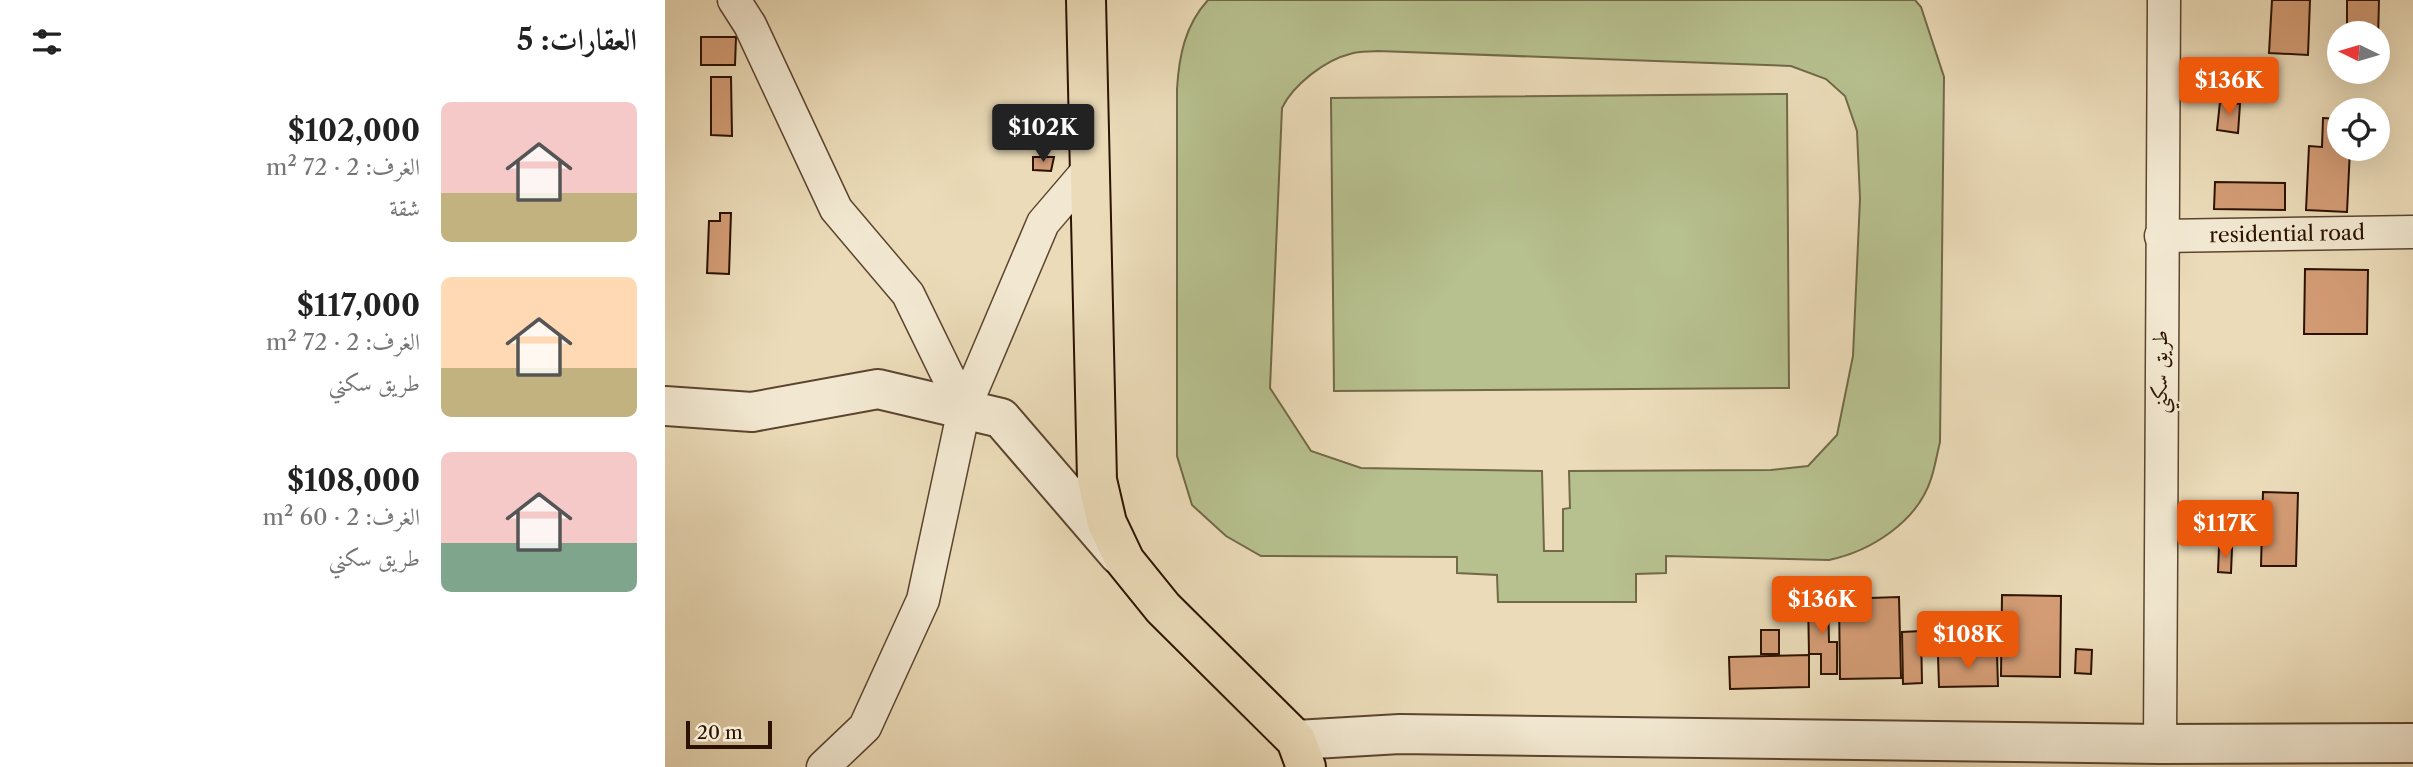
<!DOCTYPE html>
<html lang="ar">
<head>
<meta charset="utf-8">
<style>
  :root { --surface:#fff; --page:#f2f2f2; --text:#222; --muted:#767676; --accent:#ea580c }
  body { margin:0; font-family:"Libre Caslon Text",Amiri,serif; background:var(--page); color:var(--text); direction:rtl; height:100vh; display:flex; flex-direction:column; font-size:26px; white-space:nowrap }
  * { box-sizing:border-box; margin:0 }
  p { font-size:23px; color:var(--muted) }
  .icon { flex:none; width:38px; height:38px; fill:none; stroke:currentColor; stroke-width:2; stroke-linecap:round; stroke-linejoin:round }
  .map { position:relative; flex:1; overflow:hidden; direction:ltr }
  .sheet { display:flex; flex-direction:column; background:var(--surface); width:665px }
  .sheet>* { flex:none }
  .needle { width:46px; rotate:275deg }
  .controls { position:absolute; left:1662px; top:21px; display:grid; gap:14px }
  .controls a { display:grid; place-items:center; width:63px; height:63px; border-radius:50%; background:var(--surface); box-shadow:0 7px 28px #0002; font-size:35px }
  .scale { position:absolute; left:21px; bottom:18px; width:86px; box-sizing:border-box; padding-left:7px; border:4px solid #2c1200; border-top:0; font-size:19px; line-height:24px; white-space:nowrap; color:#2c1200; -webkit-text-stroke:5px #f2e8d1; paint-order:stroke }
  .price { position:absolute; translate:-50% -60px; padding:0 16px; border-radius:7px; background:var(--accent); color:#fff; font-size:23px; line-height:46px; filter:drop-shadow(0 2px 4px #0008) }
  .price::after { content:''; position:absolute; left:50%; top:42px; width:21px; height:16px; margin-left:-10px; background:inherit; clip-path:polygon(0 0,100% 0,50% 100%) }
  .price.on { background:#222; color:#fff }
  ul { padding:0; list-style:none }
  li { display:flex; align-items:center; gap:21px; height:175px; padding:0 28px }
  li span { display:grid; place-items:center; flex:none; width:196px; height:140px; border-radius:10px; color:#555 }
  li>.icon { margin-inline-start:auto }
  span .icon { width:84px; height:84px; fill:#fffc; stroke-width:1 }
  li b { font-size:30px }
  h2 { display:flex; justify-content:space-between; align-items:center; height:84px; padding:0 28px; font-size:30px }
  main { display:flex; flex:1; min-height:0 }
  .map>svg:first-child { display:block }
  .green { fill:#b7c08f; stroke:#726948; stroke-width:2; fill-rule:evenodd }
  .building { fill:#d39c75; stroke:#2c1200; stroke-width:2 }
  .lines { fill:none; stroke-linecap:round; stroke-linejoin:round }
  .minor-casing { stroke:#5c442e; stroke-width:35 }
  .tertiary-casing { stroke:#5c442e; stroke-width:42 }
  .primary-casing { stroke:#2c1200; stroke-width:42 }
  .minor { stroke:#f2e8d1; stroke-width:32 }
  .tertiary { stroke:#f2e8d1; stroke-width:38 }
  .primary { stroke:#ebdbb8; stroke-width:38 }
  .labels { text-anchor:middle; stroke-width:5; stroke-linejoin:round; paint-order:stroke }
  .street-label { font-size:21px; fill:#2c1200; stroke:#f2e8d1 }
</style>
</head>
<body>
<main>
<div class="map">
<svg width="1748" height="767" viewBox="0 0 1748 767">
  <rect width="100%" height="100%" fill="#ebdbb8"/>
  <filter id="stains"><feTurbulence type="fractalNoise" baseFrequency=".00286" numOctaves="4"/><feColorMatrix values="0 0 0 0 .2 0 0 0 0 .09 0 0 0 0 .02 0 0 0 .5 -.17"/></filter>
  <radialGradient id="worn" r=".72"><stop offset=".6" stop-color="#630" stop-opacity="0"/><stop offset="1" stop-color="#630" stop-opacity=".3"/></radialGradient>
  <g class="green">
    <path d="M 543,0 L 1250,0 L 1256,7 L 1279,77 L 1275,442 C 1272,454 1270,467 1266,479 C 1252,522 1206,551 1164,560 L 1001,556 L 1001,573 L 971,574 L 971,602 L 833,602 L 832,575 L 792,573 L 792,557 L 596,556 L 561,536 L 527,505 L 512,456 L 512,89 C 514,56 520,25 543,0 ZM 713,51 L 1126,66 L 1161,79 L 1180,96 L 1192,131 L 1195,199 L 1188,356 L 1172,435 L 1143,466 L 1106,470 L 904,471 L 905,508 L 898,509 L 898,551 L 879,551 L 877,471 L 696,468 L 646,451 L 605,388 L 617,108 C 628,85 660,60 685,54 C 694,51 704,52 713,51 Z"/>
    <path d="M 1122,94 L 1124,388 L 669,391 L 666,98 Z"/>
  </g>
  <g class="building">
    <path d="M 1607,0 L 1645,0 L 1643,55 L 1604,53 Z"/>
    <path d="M 1682,0 L 1714,0 L 1713,41 L 1713,33 L 1682,33 Z"/>
    <path d="M 36,37 L 71,37 L 70,65 L 36,65 Z"/>
    <path d="M 46,77 L 66,77 L 67,136 L 46,135 Z"/>
    <path d="M 1555,102 L 1575,104 L 1573,133 L 1552,130 Z"/>
    <path d="M 1658,118 L 1675,119 L 1675,149 L 1685,149 L 1682,212 L 1641,210 L 1644,146 L 1657,147 Z"/>
    <path d="M 368,157 L 389,157 L 386,171 L 368,170 Z"/>
    <path d="M 1550,182 L 1620,183 L 1620,210 L 1549,209 Z"/>
    <path d="M 55,213 L 66,213 L 64,274 L 42,273 L 44,221 L 55,221 Z"/>
    <path d="M 1640,269 L 1703,270 L 1702,334 L 1639,334 Z"/>
    <path d="M 1598,492 L 1633,493 L 1631,566 L 1596,566 Z"/>
    <path d="M 1554,548 L 1567,548 L 1566,573 L 1553,572 Z"/>
    <path d="M 1337,595 L 1396,596 L 1395,677 L 1336,676 Z"/>
    <path d="M 1234,597 L 1236,678 L 1175,679 L 1174,599 Z"/>
    <path d="M 1143,599 L 1163,599 L 1164,642 L 1172,642 L 1172,674 L 1156,674 L 1156,654 L 1144,654 Z"/>
    <rect x="1096" y="630" width="18" height="24"/>
    <path d="M 1256,631 L 1257,683 L 1238,684 L 1237,632 Z"/>
    <path d="M 1411,649 L 1427,650 L 1426,674 L 1410,673 Z"/>
    <path d="M 1332,654 L 1333,686 L 1274,687 L 1273,656 Z"/>
    <path d="M 1144,655 L 1144,687 L 1065,689 L 1064,657 Z"/>
  </g>
  <g class="lines">
    <defs>
      <g id="minor">
        <path d="M 69,0 L 85,25 L 171,209 L 243,294 L 299,409"/>
        <path d="M 1496,236 L 1748,232"/>
        <path d="M 1495,744 L 1499,0"/>
        <path d="M 158,767 L 200,727 L 258,600 L 299,409 L 378,223 L 425,168"/>
      </g>
      <g id="tertiary">
        <path d="M 0,406 L 87,412 L 213,389 L 336,418 L 454,555"/>
        <path d="M 631,740 L 735,734 L 1495,744 L 1748,743"/>
      </g>
      <path id="primary" d="M 421,0 L 432,480 L 442,523 L 460,561 L 498,608 L 631,740 L 641,767"/>
    </defs>
    <use href="#minor" class="minor-casing"/>
    <use href="#tertiary" class="tertiary-casing"/>
    <use href="#primary" class="primary-casing"/>
    <use href="#minor" class="minor"/>
    <use href="#tertiary" class="tertiary"/>
    <use href="#primary" class="primary"/>
  </g>
  <g class="labels">
    <g class="street-label">
      <text transform="translate(1622 234) rotate(-1)" y="7">residential road</text>
      <text transform="translate(1495 372) rotate(-90)" y="7">طريق سكني</text>
    </g>
  </g>
  <rect width="100%" height="100%" filter="url(#stains)"/>
  <rect width="100%" height="100%" fill="url(#worn)"/>
</svg>
<div class="controls">
<a><svg class="needle" viewBox="-14 -14 28 28"><path d="M0-13l5 13h-10z" fill="#e53935"/><path d="M0 13l5-13h-10z" fill="#767676"/></svg></a>
<a><svg class="icon" aria-label="locate" viewBox="0 0 24 24"><circle cx="12" cy="12" r="6"/><path d="M12 2v4M12 18v4M2 12h4M18 12h4"/></svg></a>
</div>
<div class="scale">20 m</div>
<b class="price" style="left:1564px;top:117px">$136K</b>
<b class="price on" style="left:378px;top:164px">$102K</b>
<b class="price" style="left:1560px;top:560px">$117K</b>
<b class="price" style="left:1157px;top:636px">$136K</b>
<b class="price" style="left:1303px;top:671px">$108K</b>
</div>
<section class="sheet">
<h2>العقارات: 5<svg class="icon" aria-label="filters" viewBox="0 0 24 24"><path d="M4 7h16M4 17h16"/><circle cx="9" cy="7" r="2"/><circle cx="15" cy="17" r="2"/></svg></h2>
<ul>
<li><span style="background:linear-gradient(#f6c9c9 65%,#c2b280 0)"><svg class="icon" aria-label="home" viewBox="0 0 24 24"><path d="M3 11l9-7 9 7M6 9v11h12V9"/></svg></span><div><b>$102,000</b><p>الغرف: 2 · 72 m²</p><p>شقة</p></div></li>
<li><span style="background:linear-gradient(#ffd9b3 65%,#c2b280 0)"><svg class="icon" aria-label="home" viewBox="0 0 24 24"><path d="M3 11l9-7 9 7M6 9v11h12V9"/></svg></span><div><b>$117,000</b><p>الغرف: 2 · 72 m²</p><p>طريق سكني</p></div></li>
<li><span style="background:linear-gradient(#f6c9c9 65%,#7fa58c 0)"><svg class="icon" aria-label="home" viewBox="0 0 24 24"><path d="M3 11l9-7 9 7M6 9v11h12V9"/></svg></span><div><b>$108,000</b><p>الغرف: 2 · 60 m²</p><p>طريق سكني</p></div></li>
</ul>
</section>
</main>
</body>
</html>
